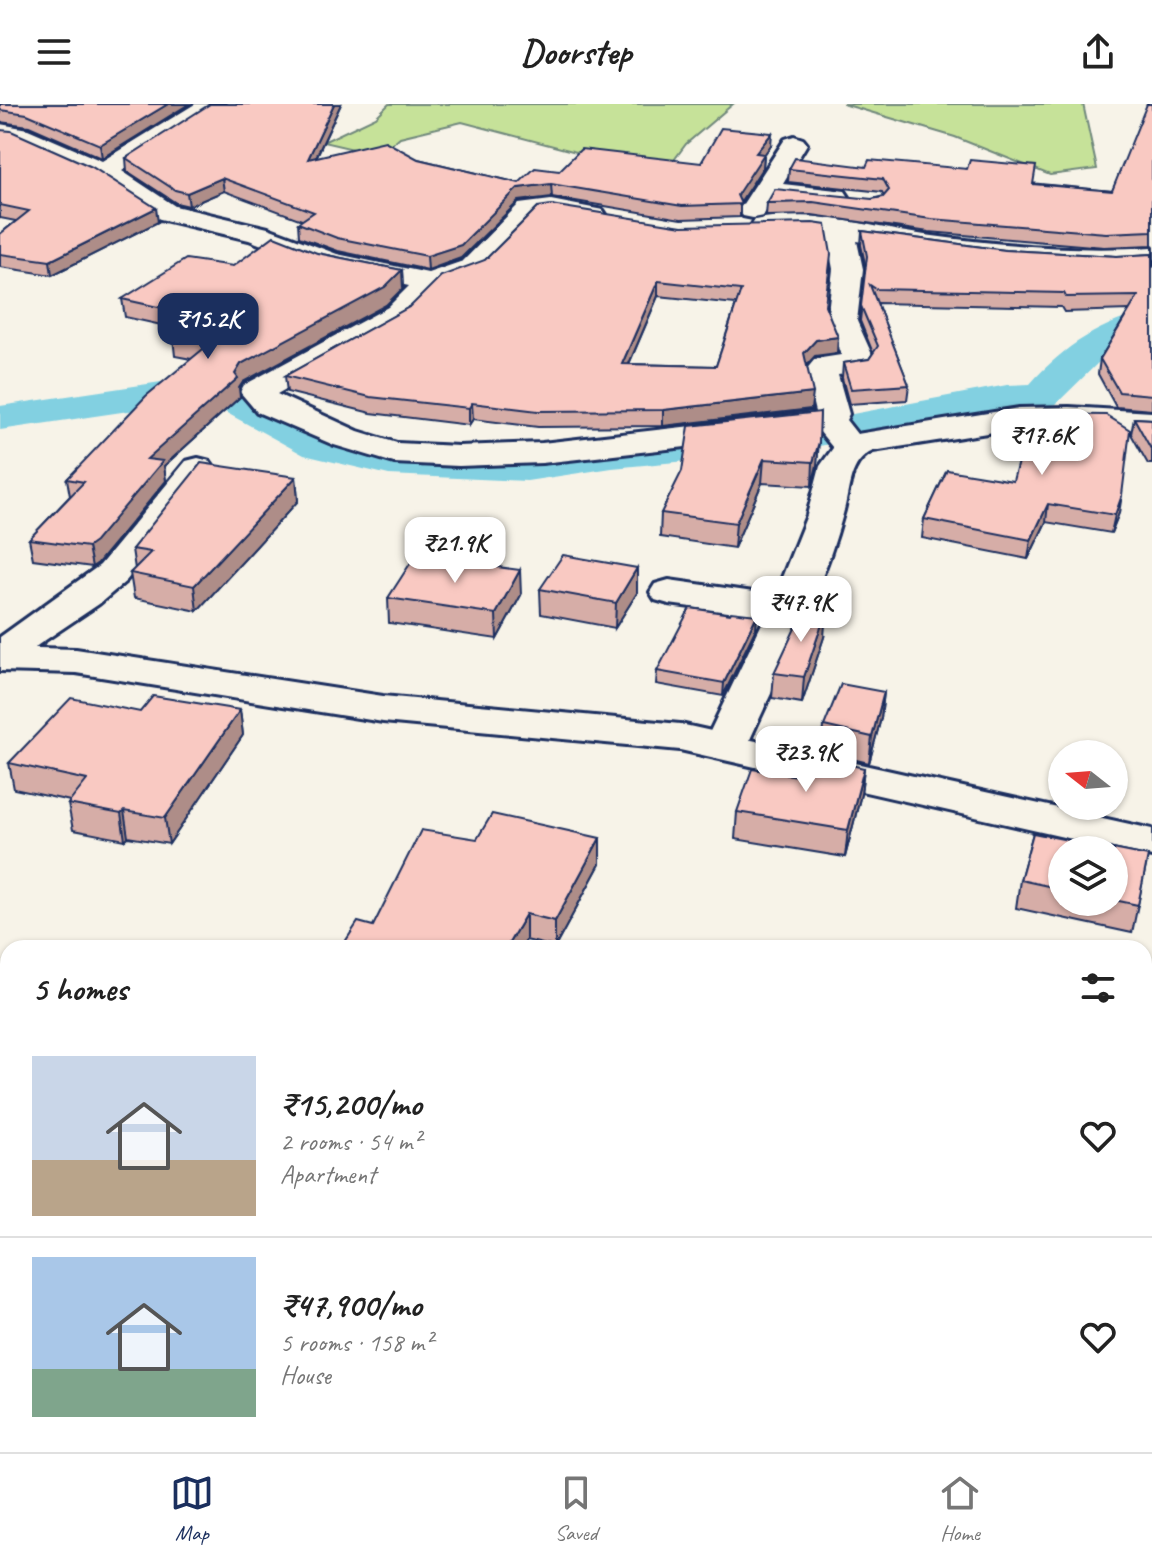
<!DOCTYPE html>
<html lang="en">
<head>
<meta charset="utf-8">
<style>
  :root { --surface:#fff; --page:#f2f2f2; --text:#222; --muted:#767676; --line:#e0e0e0; --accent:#1b2f5e }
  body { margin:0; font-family:Caveat,sans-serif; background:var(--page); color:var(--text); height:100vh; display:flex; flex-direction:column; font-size:30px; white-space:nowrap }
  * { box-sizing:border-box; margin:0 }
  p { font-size:26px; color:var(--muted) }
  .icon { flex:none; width:44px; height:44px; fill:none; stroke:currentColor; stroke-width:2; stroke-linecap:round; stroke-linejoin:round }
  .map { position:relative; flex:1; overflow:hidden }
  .drawer { position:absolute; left:0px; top:836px; width:1152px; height:512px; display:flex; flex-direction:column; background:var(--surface); border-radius:24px 24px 0 0; box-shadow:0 2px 6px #0004 }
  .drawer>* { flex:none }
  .needle { width:52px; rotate:287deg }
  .fabs { position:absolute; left:1048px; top:636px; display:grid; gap:16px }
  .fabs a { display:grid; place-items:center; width:80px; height:80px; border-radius:50%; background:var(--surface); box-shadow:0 2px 6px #0004; font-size:40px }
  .price { position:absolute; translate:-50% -68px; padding:0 18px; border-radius:16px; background:#fff; color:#222; font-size:26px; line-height:52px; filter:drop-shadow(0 2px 4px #0008) }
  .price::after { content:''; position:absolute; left:50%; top:48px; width:24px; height:18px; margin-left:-12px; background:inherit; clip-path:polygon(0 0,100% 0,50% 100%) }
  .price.current { background:var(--accent); color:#fff }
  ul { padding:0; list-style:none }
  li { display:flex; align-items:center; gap:24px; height:200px; padding:0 32px }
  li+li { border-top:2px solid var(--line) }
  li span { display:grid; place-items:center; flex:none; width:224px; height:160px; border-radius:0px; color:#555 }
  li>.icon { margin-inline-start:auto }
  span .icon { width:96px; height:96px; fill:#fffc; stroke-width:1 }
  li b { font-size:34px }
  h2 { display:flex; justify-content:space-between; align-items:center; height:96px; padding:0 32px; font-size:34px }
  header { display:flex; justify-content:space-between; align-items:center; height:104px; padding:0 32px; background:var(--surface); font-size:36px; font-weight:800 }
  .tabs { display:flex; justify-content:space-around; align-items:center; height:112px; border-top:2px solid var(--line); background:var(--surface); font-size:22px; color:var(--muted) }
  .tabs a { display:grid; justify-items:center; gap:4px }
  .tabs .current { color:var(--accent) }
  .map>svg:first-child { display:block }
  .green { fill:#c6e299; stroke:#70887c; stroke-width:2 }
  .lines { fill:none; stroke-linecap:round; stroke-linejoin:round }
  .canal { fill:#82d0e1; fill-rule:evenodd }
  .minor-casing { stroke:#1b2f5e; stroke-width:6 }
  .tertiary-casing { stroke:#1b2f5e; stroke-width:6 }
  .minor { fill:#f7f3e8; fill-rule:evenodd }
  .tertiary { fill:#f7f3e8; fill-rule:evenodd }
  .wall { fill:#d6ada7; stroke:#1b2f5e; stroke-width:2; fill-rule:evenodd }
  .shaded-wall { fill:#ae8d88; stroke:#1b2f5e; stroke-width:2 }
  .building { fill:#f9c9c2; stroke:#1b2f5e; stroke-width:2; fill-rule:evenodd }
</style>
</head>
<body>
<header><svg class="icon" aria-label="menu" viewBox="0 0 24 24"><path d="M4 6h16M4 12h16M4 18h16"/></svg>Doorstep<svg class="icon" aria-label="share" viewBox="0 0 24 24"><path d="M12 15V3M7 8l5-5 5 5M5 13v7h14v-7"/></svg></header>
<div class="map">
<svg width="1152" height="1348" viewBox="0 0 1152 1348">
  <rect width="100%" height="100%" fill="#f7f3e8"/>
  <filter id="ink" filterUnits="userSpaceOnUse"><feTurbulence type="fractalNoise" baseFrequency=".0125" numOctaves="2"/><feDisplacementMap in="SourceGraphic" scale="16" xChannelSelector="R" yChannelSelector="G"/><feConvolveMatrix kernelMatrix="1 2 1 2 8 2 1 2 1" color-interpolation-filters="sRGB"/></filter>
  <g filter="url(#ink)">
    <g class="green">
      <path d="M 389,0 L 733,0 L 686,40 L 671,60 L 603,55 L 462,18 L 400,33 L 379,51 L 323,38 L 376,13 Z"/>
      <path d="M 843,0 L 1083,0 L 1097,65 L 1050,71 L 955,33 Z"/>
    </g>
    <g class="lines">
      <path class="canal" d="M 1152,206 L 1152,229 L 1104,253 L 1056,300 L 1042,303 L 1007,305 L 794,347 L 612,364 L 527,377 L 389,371 L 304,351 L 203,296 L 0,326 L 0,302 L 208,271 L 247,285 L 333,332 L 389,345 L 527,351 L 612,338 L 794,321 L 1007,281 L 1030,280 C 1065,241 1102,218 1152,206 Z"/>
      <defs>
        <g id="minor">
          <path d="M 195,0 L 224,0 L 122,67 L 175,102 L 268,124 L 337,150 L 428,169 L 463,157 L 519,100 L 551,96 L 603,106 L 607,112 L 603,118 C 582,123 559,111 537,114 L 483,169 L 440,184 L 410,215 L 277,290 L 358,327 L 397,339 L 459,342 L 542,339 L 815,308 L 805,267 L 815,255 L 841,251 L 827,217 L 833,165 L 827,133 L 765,130 L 755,128 L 751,122 L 755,116 C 809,103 872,124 925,131 C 999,141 1078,148 1152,143 L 1152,161 C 1054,167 953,152 857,137 L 863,165 L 857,217 L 874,255 L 867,267 L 838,271 L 849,310 L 846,316 L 857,330 L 1019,304 L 1069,303 L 1152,308 L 1152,328 L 1069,323 L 1019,324 L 873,347 C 848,358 850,387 843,410 C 821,490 781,566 747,642 L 740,651 L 725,655 L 710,651 L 703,642 L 765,513 L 669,500 L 655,496 L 650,488 L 655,480 L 669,476 L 775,491 L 807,411 L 820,362 L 833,344 L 820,328 L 542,359 L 459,362 L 394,359 L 334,341 L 257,308 L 240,288 L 244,281 L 388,203 L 409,182 L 319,163 L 249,136 L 156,114 L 95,73 L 14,37 L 0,36 L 0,20 L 28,25 L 102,57 Z"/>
          <path d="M 794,32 L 803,35 L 807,40 L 783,80 L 845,87 L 849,93 L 845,99 L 835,101 L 773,95 L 763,112 L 753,114 L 743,112 L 739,106 L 785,35 Z"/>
          <path d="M 198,354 L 210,357 L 215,364 L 126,477 L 99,500 L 38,541 L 15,564 L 0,567 L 0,533 L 100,461 L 186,357 Z"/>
        </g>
        <path id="tertiary" d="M 0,543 L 76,545 L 383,592 L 680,620 L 1152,725 L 1152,753 L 680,646 L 383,618 L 76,569 L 0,567 Z"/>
      </defs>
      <use href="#minor" class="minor-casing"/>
      <use href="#tertiary" class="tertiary-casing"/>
      <use href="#minor" class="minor"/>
      <use href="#tertiary" class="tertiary"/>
    </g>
    <g class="wall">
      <path d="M 0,0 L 189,0 L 102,54 L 29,22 L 0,18 Z"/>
      <path d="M 341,0 L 316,54 L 418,55 L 519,79 L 559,67 L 701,59 L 771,41 L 764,51 L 763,63 L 740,99 L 740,113 L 681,115 L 552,93 L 519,97 L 461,154 L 428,166 L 338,147 L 299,133 L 298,119 L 302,116 L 224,87 L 189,102 L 176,99 L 127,67 L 126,54 Z"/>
      <path d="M 1152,0 L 1152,141 L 1104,143 L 929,128 L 812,111 L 766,112 L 767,99 L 872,95 L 884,92 L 882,88 L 788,78 L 789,65 L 866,63 L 1112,87 Z"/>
      <path d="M 0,26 L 158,118 L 52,171 L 0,163 L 0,130 L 16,117 L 0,114 Z"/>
      <path d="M 538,103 L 826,202 L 837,249 L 815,252 L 806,261 L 811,305 L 663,322 L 538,323 L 473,315 L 469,321 L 371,309 L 287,288 L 285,272 L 411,202 L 485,156 ZM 658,192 L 736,200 L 716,262 L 629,260 Z"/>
      <path d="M 862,127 L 1005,146 L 1117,152 L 1152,150 L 1152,306 L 1116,303 L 1098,270 L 1100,255 L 1129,206 L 1064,208 L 1061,203 L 877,199 L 909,281 L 907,296 L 849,300 L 842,274 L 843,259 L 869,255 L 873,249 L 860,217 L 866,164 L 861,141 Z"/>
      <path d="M 317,149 L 402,166 L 403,184 L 386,201 L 243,278 L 239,284 L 240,293 L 164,362 L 166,377 L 98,459 L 92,463 L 33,455 L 29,435 L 70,392 L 67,375 L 191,255 L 175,252 L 173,233 L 184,226 L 125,213 L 122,195 L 233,162 Z"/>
      <path d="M 820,308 L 817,361 L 812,382 L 762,379 L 734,444 L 660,433 L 661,409 Z"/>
      <path d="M 1134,314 L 1152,315 L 1152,360 L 1148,360 L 1131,330 Z"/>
      <path d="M 947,366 L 1119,409 L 1111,429 L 1046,418 L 1028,455 L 922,434 L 924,415 Z"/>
      <path d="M 296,373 L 298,397 L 197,507 L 134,494 L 130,469 L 135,465 L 132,445 Z"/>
      <path d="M 637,464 L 637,489 L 615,524 L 541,510 L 540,485 Z"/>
      <path d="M 521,491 L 497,535 L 389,519 L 388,494 Z"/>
      <path d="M 730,510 L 757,511 L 756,524 L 723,592 L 656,580 L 657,567 Z"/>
      <path d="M 824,533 L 802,599 L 772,594 L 774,569 Z"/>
      <path d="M 884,588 L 881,614 L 869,659 L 822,648 L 824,622 Z"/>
      <path d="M 240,606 L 243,631 L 169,740 L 128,733 L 125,736 L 73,726 L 68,700 L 70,697 L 14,685 L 9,659 L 140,608 Z"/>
      <path d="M 864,664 L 861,690 L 845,753 L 735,735 L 737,708 L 804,673 Z"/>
      <path d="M 1033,729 L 1148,752 L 1132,829 L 1016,804 L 1020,776 ZM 1062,746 L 1114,746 L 1114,798 L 1062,798 Z"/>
      <path d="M 600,734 L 600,760 L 555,843 L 526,836 L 373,822 L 477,735 Z"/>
      <path d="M 0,1182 L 8,1184 L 8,1330 L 0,1327 Z"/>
      <path d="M 39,1340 L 206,1340 L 201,1348 L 63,1348 Z"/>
      <path d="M 911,1340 L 1047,1340 L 1046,1348 L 909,1348 Z"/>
    </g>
    <g class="shaded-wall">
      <path d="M 168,0 L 189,0 L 102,54 L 100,41 Z"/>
      <path d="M 334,0 L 341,0 L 309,68 L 308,55 Z"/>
      <path d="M 772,29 L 771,41 L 764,51 L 763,63 L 739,100 L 737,91 L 756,49 Z"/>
      <path d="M 222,74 L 224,87 L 189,102 L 187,89 Z"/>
      <path d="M 551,80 L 552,93 L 519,97 L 461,154 L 428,166 L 427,152 L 518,84 Z"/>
      <path d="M 156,104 L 158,118 L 52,171 L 50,157 Z"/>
      <path d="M 402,166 L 403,184 L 386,201 L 243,278 L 239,284 L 240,293 L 164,362 L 166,377 L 98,459 L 92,463 L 88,443 L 147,355 L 235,270 L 241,260 Z"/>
      <path d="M 658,177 L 658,192 L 622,276 L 622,260 Z"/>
      <path d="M 838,233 L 837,249 L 815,252 L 803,265 L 804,249 L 816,236 Z"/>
      <path d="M 813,289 L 811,305 L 663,322 L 663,306 Z"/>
      <path d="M 472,299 L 473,315 L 469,321 L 469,304 Z"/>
      <path d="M 819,338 L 817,361 L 812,382 L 813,358 Z"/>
      <path d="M 764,355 L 762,379 L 734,444 L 736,419 Z"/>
      <path d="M 296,373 L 298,397 L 197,507 L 194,482 Z"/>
      <path d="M 1122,391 L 1119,409 L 1111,429 L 1115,411 Z"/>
      <path d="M 1048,400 L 1046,418 L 1028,455 L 1031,436 Z"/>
      <path d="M 637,464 L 637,489 L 615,524 L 616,499 Z"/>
      <path d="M 520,466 L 521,491 L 497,535 L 496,510 Z"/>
      <path d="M 826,508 L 824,533 L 802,599 L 804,573 Z"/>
      <path d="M 757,511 L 756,524 L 723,592 L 724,579 Z"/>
      <path d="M 884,588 L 881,614 L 869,659 L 872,633 Z"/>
      <path d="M 240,606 L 243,631 L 169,740 L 165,714 Z"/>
      <path d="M 864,664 L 861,690 L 845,753 L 848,726 Z"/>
      <path d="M 124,707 L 128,733 L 125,736 L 121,710 Z"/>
      <path d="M 600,734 L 600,760 L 555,843 L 555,817 Z"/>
      <path d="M 526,810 L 526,836 L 522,844 L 506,844 Z"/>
      <path d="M 185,1340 L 206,1340 L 201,1348 L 180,1348 Z"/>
    </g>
    <g class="building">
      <path d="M 0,0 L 168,0 L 100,41 L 27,10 L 0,6 Z"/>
      <path d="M 210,0 L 334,0 L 308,55 L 385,37 L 418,55 L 519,79 L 535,64 L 559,67 L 581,45 L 701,59 L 721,24 L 772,29 L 756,49 L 764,50 L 737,91 L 741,100 L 682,102 L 551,80 L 518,84 L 461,141 L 427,152 L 337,134 L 298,119 L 314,108 L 222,74 L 187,89 L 175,86 L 126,54 Z"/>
      <path d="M 1147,0 L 1152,0 L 1152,127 L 1106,129 L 931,115 L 813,98 L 767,99 L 775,85 L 872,95 L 883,93 L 889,86 L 883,75 L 789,65 L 795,54 L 866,63 L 869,56 L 967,65 L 970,56 L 1036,62 L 1033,80 L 1112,87 Z"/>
      <path d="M 0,26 L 11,27 L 92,63 L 156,104 L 50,157 L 0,150 L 0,130 L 29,107 L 0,101 Z"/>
      <path d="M 551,101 L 682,122 L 813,119 L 826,121 L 831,150 L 825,201 L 838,233 L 816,236 L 804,249 L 813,289 L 663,306 L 538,307 L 472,299 L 469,304 L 370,293 L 285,272 L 411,202 L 441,172 L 485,156 L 538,103 ZM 658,177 L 741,186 L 716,262 L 622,260 Z"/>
      <path d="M 862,127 L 1005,146 L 1117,152 L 1152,150 L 1152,291 L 1119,288 L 1100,255 L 1138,192 L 1066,193 L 1064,189 L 876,185 L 870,181 L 909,281 L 851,285 L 843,259 L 869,255 L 878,242 L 861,202 L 867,152 Z"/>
      <path d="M 274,132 L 317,149 L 402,166 L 385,183 L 241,260 L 235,270 L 238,274 L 147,355 L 163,357 L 95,438 L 88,443 L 29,435 L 84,378 L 67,375 L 146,292 L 208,241 L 173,233 L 203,213 L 122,195 L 186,155 L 233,162 Z"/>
      <path d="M 820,308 L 819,338 L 813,358 L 764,355 L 736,419 L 661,409 L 682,367 L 689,322 Z"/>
      <path d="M 1030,310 L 1106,311 L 1130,326 L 1122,391 L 1115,411 L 1048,400 L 1031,436 L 924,415 L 947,366 L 1013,377 Z"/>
      <path d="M 1134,314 L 1152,315 L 1152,345 L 1151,345 Z"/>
      <path d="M 201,359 L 296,373 L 194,482 L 130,469 L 151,448 L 132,445 Z"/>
      <path d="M 563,451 L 637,464 L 616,499 L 540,485 Z"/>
      <path d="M 415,452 L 520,466 L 496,510 L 388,494 Z"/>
      <path d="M 690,504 L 730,510 L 731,508 L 757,511 L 724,579 L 657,567 Z"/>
      <path d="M 804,505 L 826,508 L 804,573 L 774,569 Z"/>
      <path d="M 841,580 L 884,588 L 872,633 L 824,622 Z"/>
      <path d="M 153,592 L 240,606 L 165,714 L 124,707 L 121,710 L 68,700 L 87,676 L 9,659 L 71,594 L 140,608 Z"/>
      <path d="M 812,652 L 864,664 L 848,726 L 737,708 L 752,665 L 804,673 Z"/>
      <path d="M 492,710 L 600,734 L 555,817 L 526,810 L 506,844 L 341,844 L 358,818 L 373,822 L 421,726 L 477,735 Z"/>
      <path d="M 1033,729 L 1148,752 L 1138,801 L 1114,796 L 1114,746 L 1062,746 L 1062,785 L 1020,776 Z"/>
      <path d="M 0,1182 L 8,1184 L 8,1305 L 0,1302 Z"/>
      <path d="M 103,1340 L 185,1340 L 180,1348 L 98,1348 Z"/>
      <path d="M 988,1340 L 1047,1340 L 1046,1348 L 1016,1348 Z"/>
    </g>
  </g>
</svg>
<div class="fabs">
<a><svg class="needle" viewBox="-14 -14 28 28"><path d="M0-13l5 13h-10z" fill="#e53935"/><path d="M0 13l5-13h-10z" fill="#767676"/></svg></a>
<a><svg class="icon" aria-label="layers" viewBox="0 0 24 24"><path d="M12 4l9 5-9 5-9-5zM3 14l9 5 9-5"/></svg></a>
</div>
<b class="price current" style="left:208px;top:257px">₹15.2K</b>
<b class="price" style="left:1042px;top:373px">₹17.6K</b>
<b class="price" style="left:455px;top:481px">₹21.9K</b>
<b class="price" style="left:801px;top:540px">₹47.9K</b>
<b class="price" style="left:806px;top:690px">₹23.9K</b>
<section class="drawer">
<h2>5 homes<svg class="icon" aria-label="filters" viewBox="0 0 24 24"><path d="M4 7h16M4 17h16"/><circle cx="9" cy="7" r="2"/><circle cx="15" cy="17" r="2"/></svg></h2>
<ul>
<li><span style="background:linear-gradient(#c9d6e8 65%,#b9a48a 0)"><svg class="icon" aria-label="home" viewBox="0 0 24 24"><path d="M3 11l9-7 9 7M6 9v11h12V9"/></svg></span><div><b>₹15,200/mo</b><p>2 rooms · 54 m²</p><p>Apartment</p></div><svg class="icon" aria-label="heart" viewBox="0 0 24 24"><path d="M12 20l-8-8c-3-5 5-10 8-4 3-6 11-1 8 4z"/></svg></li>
<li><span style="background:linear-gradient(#a9c7e8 70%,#7fa58c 0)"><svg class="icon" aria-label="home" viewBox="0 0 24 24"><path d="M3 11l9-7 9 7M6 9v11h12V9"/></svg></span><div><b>₹47,900/mo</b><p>5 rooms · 158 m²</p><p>House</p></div><svg class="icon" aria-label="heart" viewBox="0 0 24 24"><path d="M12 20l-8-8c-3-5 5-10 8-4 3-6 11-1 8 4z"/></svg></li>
</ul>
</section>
</div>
<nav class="tabs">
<a class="current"><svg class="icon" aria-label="map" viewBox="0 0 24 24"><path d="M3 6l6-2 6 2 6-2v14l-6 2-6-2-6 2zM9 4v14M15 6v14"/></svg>Map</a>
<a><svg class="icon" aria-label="saved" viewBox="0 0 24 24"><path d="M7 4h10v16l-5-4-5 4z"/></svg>Saved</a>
<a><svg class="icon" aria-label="home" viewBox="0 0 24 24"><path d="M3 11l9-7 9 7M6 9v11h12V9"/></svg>Home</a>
</nav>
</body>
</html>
